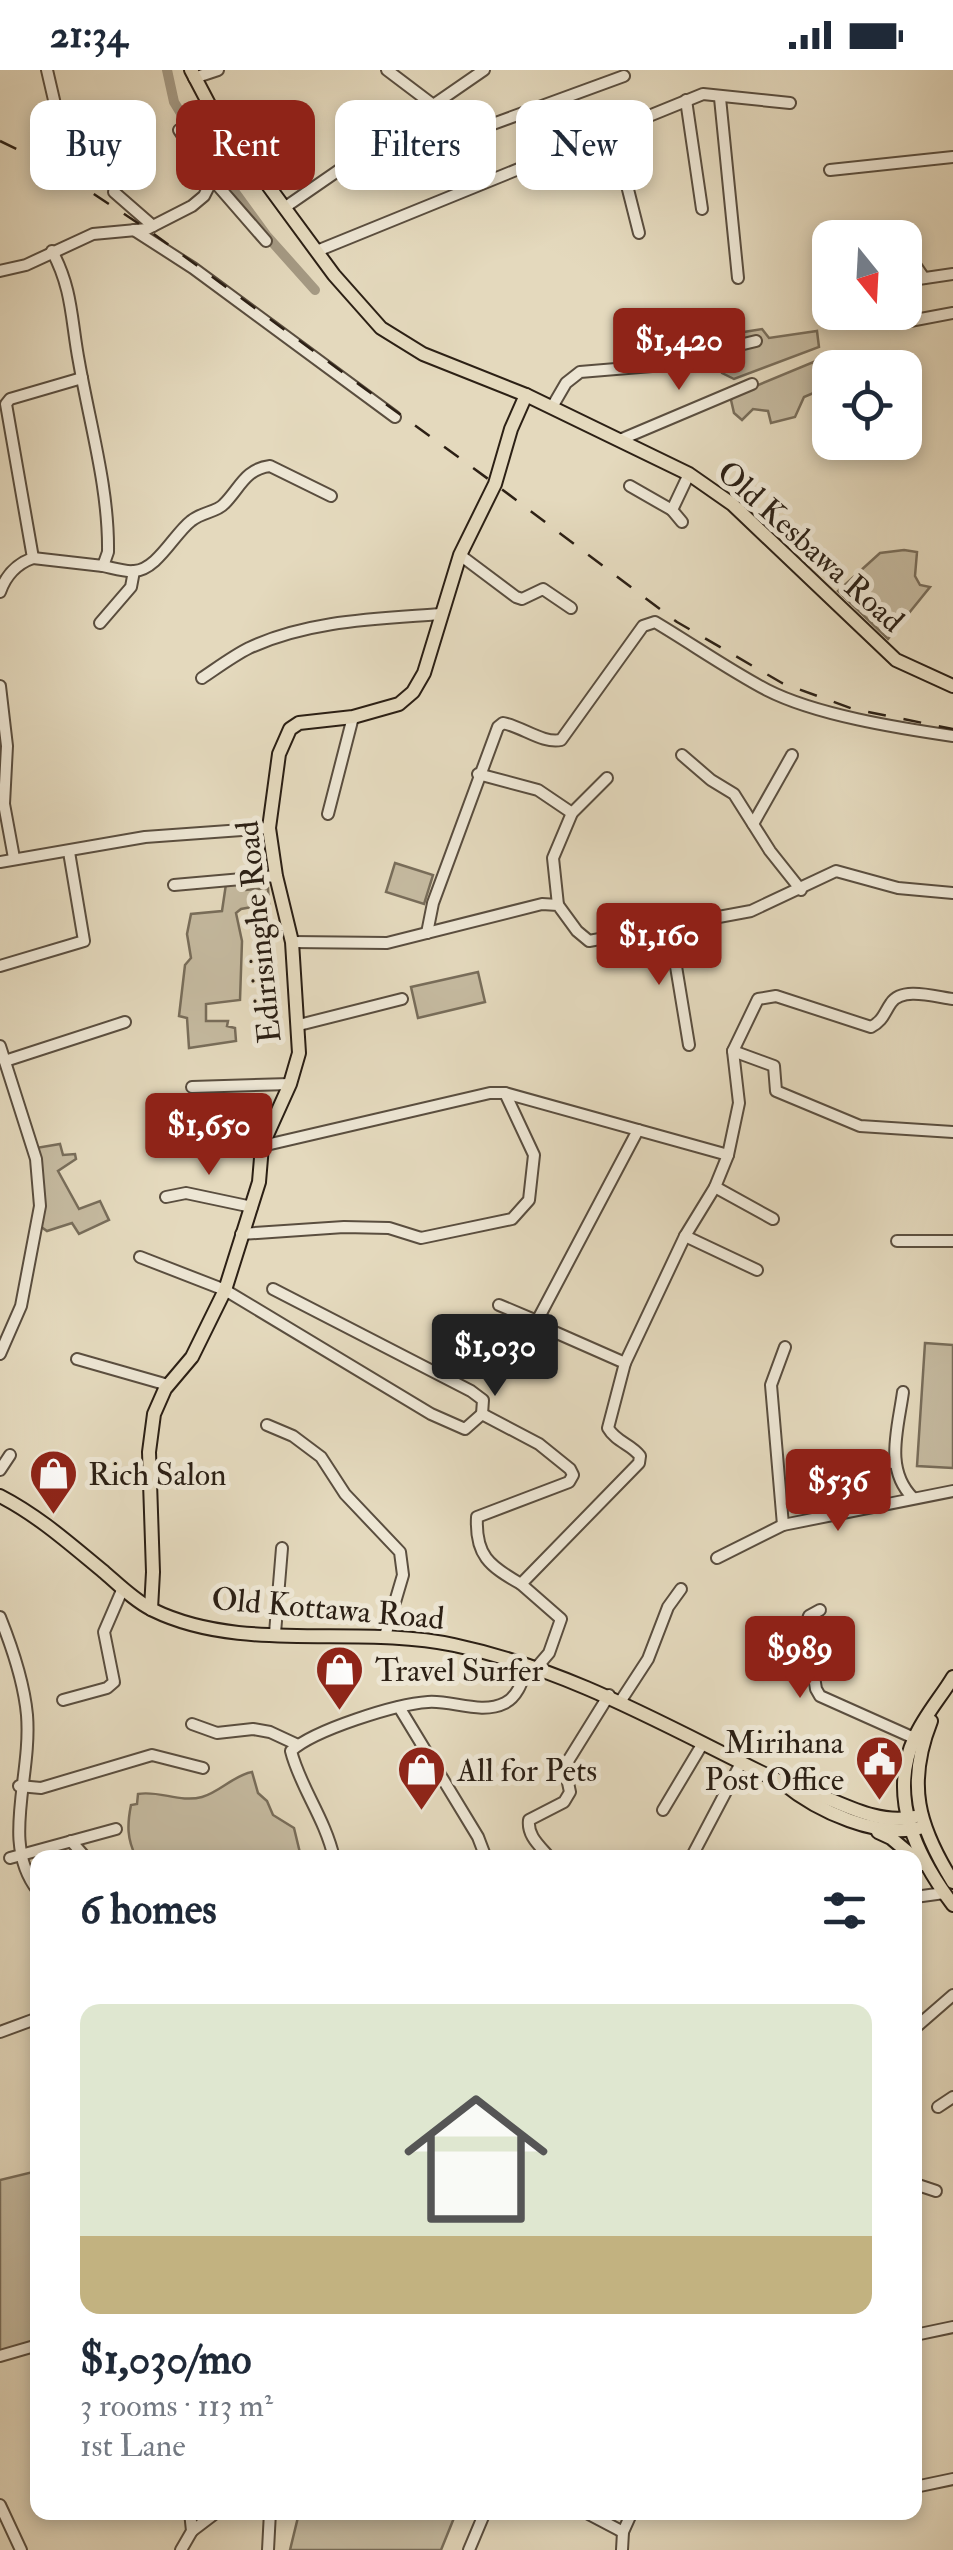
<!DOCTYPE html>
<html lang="en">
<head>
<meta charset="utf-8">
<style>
  :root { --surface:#fff; --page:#f2f2f3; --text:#1f2937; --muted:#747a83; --line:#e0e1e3; --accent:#8f2418 }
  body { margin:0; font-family:"IM FELL Double Pica",serif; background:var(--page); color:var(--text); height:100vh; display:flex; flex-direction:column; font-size:38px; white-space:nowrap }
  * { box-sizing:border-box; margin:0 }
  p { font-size:32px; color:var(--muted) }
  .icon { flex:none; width:55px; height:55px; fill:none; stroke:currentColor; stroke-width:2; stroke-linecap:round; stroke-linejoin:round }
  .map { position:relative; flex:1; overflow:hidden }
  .details { position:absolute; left:30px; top:1780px; width:892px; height:670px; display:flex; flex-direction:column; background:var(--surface); border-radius:20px; box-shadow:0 5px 15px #0003 }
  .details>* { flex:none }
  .guide { position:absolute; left:30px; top:30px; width:895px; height:90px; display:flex; gap:20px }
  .needle { width:65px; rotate:162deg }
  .controls { position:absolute; left:812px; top:150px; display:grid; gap:20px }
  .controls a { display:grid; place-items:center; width:110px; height:110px; border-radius:20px; background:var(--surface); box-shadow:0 5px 15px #0003; font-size:50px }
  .price { position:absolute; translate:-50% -85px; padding:0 22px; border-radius:10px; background:var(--accent); color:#fff; font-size:32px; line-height:65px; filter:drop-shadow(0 2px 5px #0008) }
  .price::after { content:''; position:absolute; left:50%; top:60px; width:30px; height:22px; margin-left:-15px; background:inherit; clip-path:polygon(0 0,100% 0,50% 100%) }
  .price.selected { background:#222; color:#fff }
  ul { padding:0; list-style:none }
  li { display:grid; align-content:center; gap:20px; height:530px; padding:0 50px }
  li+li { border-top:2px solid var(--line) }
  li span { display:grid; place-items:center; height:310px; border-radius:20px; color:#555 }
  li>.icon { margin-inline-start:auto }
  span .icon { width:180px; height:180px; fill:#fffc; stroke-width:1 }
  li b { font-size:42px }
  h2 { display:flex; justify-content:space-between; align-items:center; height:120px; padding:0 50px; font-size:42px }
  .chip { padding:0 35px; border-radius:20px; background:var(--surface); box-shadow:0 5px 15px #0003; font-size:35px; line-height:90px }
  .chip.selected { background:var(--accent); color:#fff }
  .status { display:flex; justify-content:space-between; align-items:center; height:70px; padding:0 50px; background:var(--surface); direction:ltr }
  .status svg { height:28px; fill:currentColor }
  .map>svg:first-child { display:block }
  .green { fill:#c5baa0; stroke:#786d5a; stroke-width:2.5 }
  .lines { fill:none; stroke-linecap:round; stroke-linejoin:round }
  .canal { stroke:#a59a84; stroke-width:10 }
  .minor-casing { stroke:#5a4e3f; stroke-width:14 }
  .major-casing { stroke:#2c2015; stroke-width:16 }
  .minor { stroke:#ede6d4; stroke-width:10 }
  .major { stroke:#e4d9bd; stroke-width:12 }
  .rail { stroke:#2c2015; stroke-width:2.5; stroke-dasharray:18 18; stroke-linecap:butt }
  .labels { text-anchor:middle; stroke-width:10; stroke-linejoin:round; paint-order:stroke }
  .street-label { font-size:32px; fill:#2c2015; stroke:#ede6d4 }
  .poi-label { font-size:32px; fill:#2c2015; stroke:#ede6d4; text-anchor:start }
</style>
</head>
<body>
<div class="status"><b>21:34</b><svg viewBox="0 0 49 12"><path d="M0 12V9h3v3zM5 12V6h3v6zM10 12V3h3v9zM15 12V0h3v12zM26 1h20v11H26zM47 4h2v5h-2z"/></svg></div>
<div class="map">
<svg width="953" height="2480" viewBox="0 0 953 2480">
  <rect width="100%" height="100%" fill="#e4d9bd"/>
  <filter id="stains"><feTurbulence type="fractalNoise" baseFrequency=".002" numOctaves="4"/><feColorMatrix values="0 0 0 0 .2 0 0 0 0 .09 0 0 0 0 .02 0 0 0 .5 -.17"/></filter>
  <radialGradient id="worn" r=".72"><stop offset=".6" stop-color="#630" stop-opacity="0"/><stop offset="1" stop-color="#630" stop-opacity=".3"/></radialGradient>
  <g class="green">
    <path d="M 762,259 L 769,268 L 817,261 L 819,277 L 734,309 L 722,303 L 721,285 L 744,262 Z"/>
    <path d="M 828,286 L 831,297 L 853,294 L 854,297 L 830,298 L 830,316 L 804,327 L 795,347 L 771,353 L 768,341 L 753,339 L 742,350 L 734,343 L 731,330 L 734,325 Z"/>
    <path d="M 904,480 L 917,482 L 915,506 L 920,515 L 930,517 L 888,569 L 838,521 L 880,483 Z"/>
    <path d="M 395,793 L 433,805 L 424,834 L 386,822 Z"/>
    <path d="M 226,814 L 245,814 L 246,820 L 268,818 L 269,834 L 241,839 L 236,843 L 242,871 L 240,930 L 206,934 L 206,951 L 228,951 L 227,956 L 235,958 L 236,971 L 189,978 L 187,948 L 179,946 L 185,895 L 191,888 L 187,864 L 191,844 L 222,841 Z"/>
    <path d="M 478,902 L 485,932 L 418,948 L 411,917 Z"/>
    <path d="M 60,1074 L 63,1085 L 75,1084 L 76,1089 L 58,1101 L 79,1139 L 100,1131 L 109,1150 L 79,1164 L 72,1153 L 47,1161 L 40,1156 L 36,1078 Z"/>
    <path d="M 925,1273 L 953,1275 L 953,1398 L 917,1396 Z"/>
    <path d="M 252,1702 L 258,1723 L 267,1731 L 273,1745 L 294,1758 L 301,1787 L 136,1787 C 127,1769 127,1755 131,1735 L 137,1734 L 138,1724 C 159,1720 180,1733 202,1727 C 220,1722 234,1705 252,1702 Z"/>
    <path d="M 37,2101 L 37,2276 L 0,2285 L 0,2110 Z"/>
    <path d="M 299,2443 L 299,2442 L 456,2443 L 441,2480 L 290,2480 Z"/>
  </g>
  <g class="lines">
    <path class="canal" d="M 167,0 L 174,32 L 199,73 L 266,165 L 315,220"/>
    <defs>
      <g id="minor">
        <path d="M 47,0 L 61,60"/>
        <path d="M 387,0 L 432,34 L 449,67 L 460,66 L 624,6"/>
        <path d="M 194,8 L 218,0"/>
        <path d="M 720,28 L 738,208"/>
        <path d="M 686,30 L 702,139"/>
        <path d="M 179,60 L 212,109 L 266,171"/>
        <path d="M 613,60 L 639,163"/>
        <path d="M 830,100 L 953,87"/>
        <path d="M 114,122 L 153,156"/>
        <path d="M 284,138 L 484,0"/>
        <path d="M 134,160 L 193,198 L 395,347"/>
        <path d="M 895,164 L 897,168"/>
        <path d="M 905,180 L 924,208"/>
        <path d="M 317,181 L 703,24 L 790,33"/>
        <path d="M 0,201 L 26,195 L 93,164 L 147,159 L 192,136 L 204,126 L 220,94 L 238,74"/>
        <path d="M 905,211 L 953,204"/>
        <path d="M 910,251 L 953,243"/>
        <path d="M 552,337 L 566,313 L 580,302 L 652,296 L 756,271"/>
        <path d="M 622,369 L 752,314"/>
        <path d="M 630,416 L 672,440"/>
        <path d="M 682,452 L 672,440 L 689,404"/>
        <path d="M 460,485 L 516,527 L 522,529 L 543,519 L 571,538"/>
        <path d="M 33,488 L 103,496 L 108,482 C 109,419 90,355 79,292 C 71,251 73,220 52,181"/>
        <path d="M 103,496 C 113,498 125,502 134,501 C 157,500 174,464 191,451 C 202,442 217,442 224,434 C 240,418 245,399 270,396 L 331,426"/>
        <path d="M 0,522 C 6,505 16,494 33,488 L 6,334 L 10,329 L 82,308"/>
        <path d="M 100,553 L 131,517 L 134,501"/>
        <path d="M 202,608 C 217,598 233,586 249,578 C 309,550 377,549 442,544"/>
        <path d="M 0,616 L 7,676 L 4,734 L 14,788"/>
        <path d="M 682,685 L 711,710 L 734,724 L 770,781 L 801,820"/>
        <path d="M 478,704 L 538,720 L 572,743"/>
        <path d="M 328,744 L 353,647"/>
        <path d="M 753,754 L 792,685"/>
        <path d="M 0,792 L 145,767 L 269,758"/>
        <path d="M 174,815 L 276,806"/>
        <path d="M 558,835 L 553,788 L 572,743 L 607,708"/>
        <path d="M 669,854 L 689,975"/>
        <path d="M 427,863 L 433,833 L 498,657 L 503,653 C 523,657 543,674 561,670 L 643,556 L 655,552 C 692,574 729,600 767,620 C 816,645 898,658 953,666"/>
        <path d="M 292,872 L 387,873 L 542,834 L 558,835 L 577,861 L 589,871 L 751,841 L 836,801 L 898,818 L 953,823"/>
        <path d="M 0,896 L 84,871 L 69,782"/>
        <path d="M 299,955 L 402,929"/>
        <path d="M 0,976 L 36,1089 L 40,1136 L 21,1236 L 0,1284"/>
        <path d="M 733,981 L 774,996 L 776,1021 L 860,1056 L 953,1062"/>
        <path d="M 5,991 L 125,952"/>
        <path d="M 192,1017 L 290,1014"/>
        <path d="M 262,1076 L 490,1023 L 505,1023 L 728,1085"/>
        <path d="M 715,1117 L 773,1149"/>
        <path d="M 166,1127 L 186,1123 L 252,1137"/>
        <path d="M 241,1164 L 344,1157 L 389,1158 L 421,1168 L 512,1149 L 529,1130 L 534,1085 L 505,1023"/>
        <path d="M 685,1166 L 757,1200"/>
        <path d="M 897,1171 L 953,1171"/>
        <path d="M 140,1187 L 225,1220 L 431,1344 L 465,1359 L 482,1344 L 539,1374 L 570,1399 L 573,1405 L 569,1412 L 477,1447 C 475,1485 489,1496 521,1514"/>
        <path d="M 273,1219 L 471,1321 L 483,1330 L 482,1344"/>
        <path d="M 499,1235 L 537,1251"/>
        <path d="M 77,1289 L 168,1315"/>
        <path d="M 625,1293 L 685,1166 L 715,1117 L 728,1085 L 739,1033 L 733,981 L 758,929 L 776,926 L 871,957 C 883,951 884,943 891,933 C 902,916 936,927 953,929"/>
        <path d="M 903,1322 C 898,1359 884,1399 913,1428"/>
        <path d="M 267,1355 L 293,1366 L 321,1387 L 345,1424 L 400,1482 L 403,1505 L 385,1566"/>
        <path d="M 0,1400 L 10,1385"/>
        <path d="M 803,1421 L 830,1417 L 852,1391 L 895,1393"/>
        <path d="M 783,1455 L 771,1315 L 785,1277"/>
        <path d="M 717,1488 L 783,1455 L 953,1421"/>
        <path d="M 820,1540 L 809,1546 L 806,1555 L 816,1619 L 820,1626 L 914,1668"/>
        <path d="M 0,1547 C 12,1577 24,1612 27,1645 C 32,1709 0,1773 38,1821"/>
        <path d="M 275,1563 L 282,1478"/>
        <path d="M 537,1597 L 549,1583 L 561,1549 L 521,1514 L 639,1393 L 640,1386 C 631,1374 616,1372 608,1358 L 625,1293 L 541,1256 L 537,1251 L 638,1060"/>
        <path d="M 63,1630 L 107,1618 L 114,1612 L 104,1562 L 123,1518"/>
        <path d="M 620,1632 L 648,1589 L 668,1537 L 681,1519"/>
        <path d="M 399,1637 L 478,1767 L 486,1788"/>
        <path d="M 192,1654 L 217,1663 L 253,1659 L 270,1662 L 298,1675"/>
        <path d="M 19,1716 L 41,1718 L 152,1685 L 203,1698"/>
        <path d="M 663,1740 L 703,1673"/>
        <path d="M 71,1771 L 86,1788"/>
        <path d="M 10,1788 L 116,1759"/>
        <path d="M 334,1788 C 325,1748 300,1717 291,1681 C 314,1660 396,1634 428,1632 C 452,1630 481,1645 505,1633 C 519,1626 523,1608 528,1595"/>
        <path d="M 550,1788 C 540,1776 527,1766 529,1750 L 564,1732 L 570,1722 L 565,1699 L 568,1691 L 609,1625"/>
        <path d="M 691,1788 L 741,1693"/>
        <path d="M 915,1827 L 944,1823"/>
        <path d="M 915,1958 L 953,1925"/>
        <path d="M 0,1962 L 38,1948"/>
        <path d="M 938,2037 L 953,2027"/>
        <path d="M 915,2114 L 936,2121"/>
        <path d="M 915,2265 L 953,2257"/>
        <path d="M 0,2286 L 38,2275"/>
        <path d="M 915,2417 L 953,2409"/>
        <path d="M 0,2435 L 21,2480"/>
        <path d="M 585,2442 L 623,2462"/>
        <path d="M 192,2461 L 217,2442"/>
        <path d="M 181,2480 L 192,2461 L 190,2442"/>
        <path d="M 268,2480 L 270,2442"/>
        <path d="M 469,2480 L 485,2442"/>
        <path d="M 622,2480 L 623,2462 L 632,2442"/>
      </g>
      <g id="major">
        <path d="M 191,0 L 211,38 L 334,205 L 381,258 L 423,284 L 526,325 L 689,404 L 732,434 L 896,590 L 953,616"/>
        <path d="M 0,1426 C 39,1446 71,1475 104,1502 C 119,1515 135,1531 153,1540 C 243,1584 357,1554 454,1575 C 575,1601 672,1660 783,1713 C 817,1741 879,1770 923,1757"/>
        <path d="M 151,1539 L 153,1502 L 149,1382 L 154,1344 L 165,1319 L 192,1287 L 225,1220 L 259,1112 L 262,1076 L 290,1014 L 299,983 L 292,872 L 276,806 L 269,758 L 279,684 L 290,659 L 299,653 L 353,647 L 399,634 L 413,622 L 424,603 L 460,485 L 495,414 L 511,359 L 526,325"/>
        <path d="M 953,1607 C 941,1627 924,1646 915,1667 C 887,1727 917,1787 953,1835"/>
        <path d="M 931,1651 C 906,1714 918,1756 953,1812"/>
        <path d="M 785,1714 C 828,1722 869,1757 914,1747"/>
        <path d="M 878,1762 L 891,1768 L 922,1794"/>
      </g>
    </defs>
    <use href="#minor" class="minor-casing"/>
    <use href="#major" class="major-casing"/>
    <use href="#minor" class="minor"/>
    <use href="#major" class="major"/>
    <path class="rail" d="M 0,71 L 48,94 L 147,159 L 495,414 L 677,552 L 782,613 L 853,639 L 953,659"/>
  </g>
  <defs>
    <symbol id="shop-pin" viewBox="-11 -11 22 30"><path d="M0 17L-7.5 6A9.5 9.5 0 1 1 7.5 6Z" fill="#8f2418" stroke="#ede6d4"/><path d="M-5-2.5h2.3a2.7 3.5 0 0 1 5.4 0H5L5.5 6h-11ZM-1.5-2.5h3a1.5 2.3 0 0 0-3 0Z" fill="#fff"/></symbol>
    <symbol id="civic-pin" viewBox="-11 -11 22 30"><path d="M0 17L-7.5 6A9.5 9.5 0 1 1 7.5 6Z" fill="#8f2418" stroke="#ede6d4"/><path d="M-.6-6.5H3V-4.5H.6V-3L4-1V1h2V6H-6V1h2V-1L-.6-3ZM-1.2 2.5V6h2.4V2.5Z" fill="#fff"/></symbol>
  </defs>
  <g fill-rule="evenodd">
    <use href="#shop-pin" x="26" y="1376" width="55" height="75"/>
    <use href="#shop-pin" x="312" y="1572" width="55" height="75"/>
    <use href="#civic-pin" x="852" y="1662" width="55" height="75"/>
    <use href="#shop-pin" x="394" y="1672" width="55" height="75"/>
  </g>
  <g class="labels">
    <g class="street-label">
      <text transform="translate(811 476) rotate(42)" y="11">Old Kesbawa Road</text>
      <text transform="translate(258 862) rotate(-96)" y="11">Edirisinghe Road</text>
      <text transform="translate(328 1538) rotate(5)" y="11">Old Kottawa Road</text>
    </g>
    <g class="poi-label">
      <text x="88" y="1415">Rich Salon</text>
      <text x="375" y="1611">Travel Surfer</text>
      <text x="844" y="1683" text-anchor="end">Mirihana<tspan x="844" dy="37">Post Office</tspan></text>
      <text x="457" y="1711">All for Pets</text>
    </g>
  </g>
  <rect width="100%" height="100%" filter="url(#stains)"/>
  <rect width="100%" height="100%" fill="url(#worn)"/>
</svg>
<div class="controls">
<a><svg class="needle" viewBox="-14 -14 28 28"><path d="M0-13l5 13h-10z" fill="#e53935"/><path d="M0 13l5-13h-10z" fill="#747a83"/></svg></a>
<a><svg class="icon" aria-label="locate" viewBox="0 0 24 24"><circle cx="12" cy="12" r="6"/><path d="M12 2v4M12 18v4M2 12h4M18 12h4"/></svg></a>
</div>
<b class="price" style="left:679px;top:323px">$1,420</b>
<b class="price" style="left:659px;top:918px">$1,160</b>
<b class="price" style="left:209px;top:1108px">$1,650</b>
<b class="price selected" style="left:495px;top:1329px">$1,030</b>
<b class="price" style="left:838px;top:1464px">$536</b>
<b class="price" style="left:800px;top:1631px">$989</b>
<div class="guide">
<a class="chip">Buy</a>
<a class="chip selected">Rent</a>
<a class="chip">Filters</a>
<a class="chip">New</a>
</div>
<section class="details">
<h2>6 homes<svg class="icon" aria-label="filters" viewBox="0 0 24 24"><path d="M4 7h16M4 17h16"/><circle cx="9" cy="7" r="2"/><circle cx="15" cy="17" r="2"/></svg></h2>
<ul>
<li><span style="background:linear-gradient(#dfe7d0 75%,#c2b280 0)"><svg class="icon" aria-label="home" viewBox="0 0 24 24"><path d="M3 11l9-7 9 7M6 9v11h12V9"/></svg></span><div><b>$1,030/mo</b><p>3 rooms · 113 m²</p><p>1st Lane</p></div></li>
</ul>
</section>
</div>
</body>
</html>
